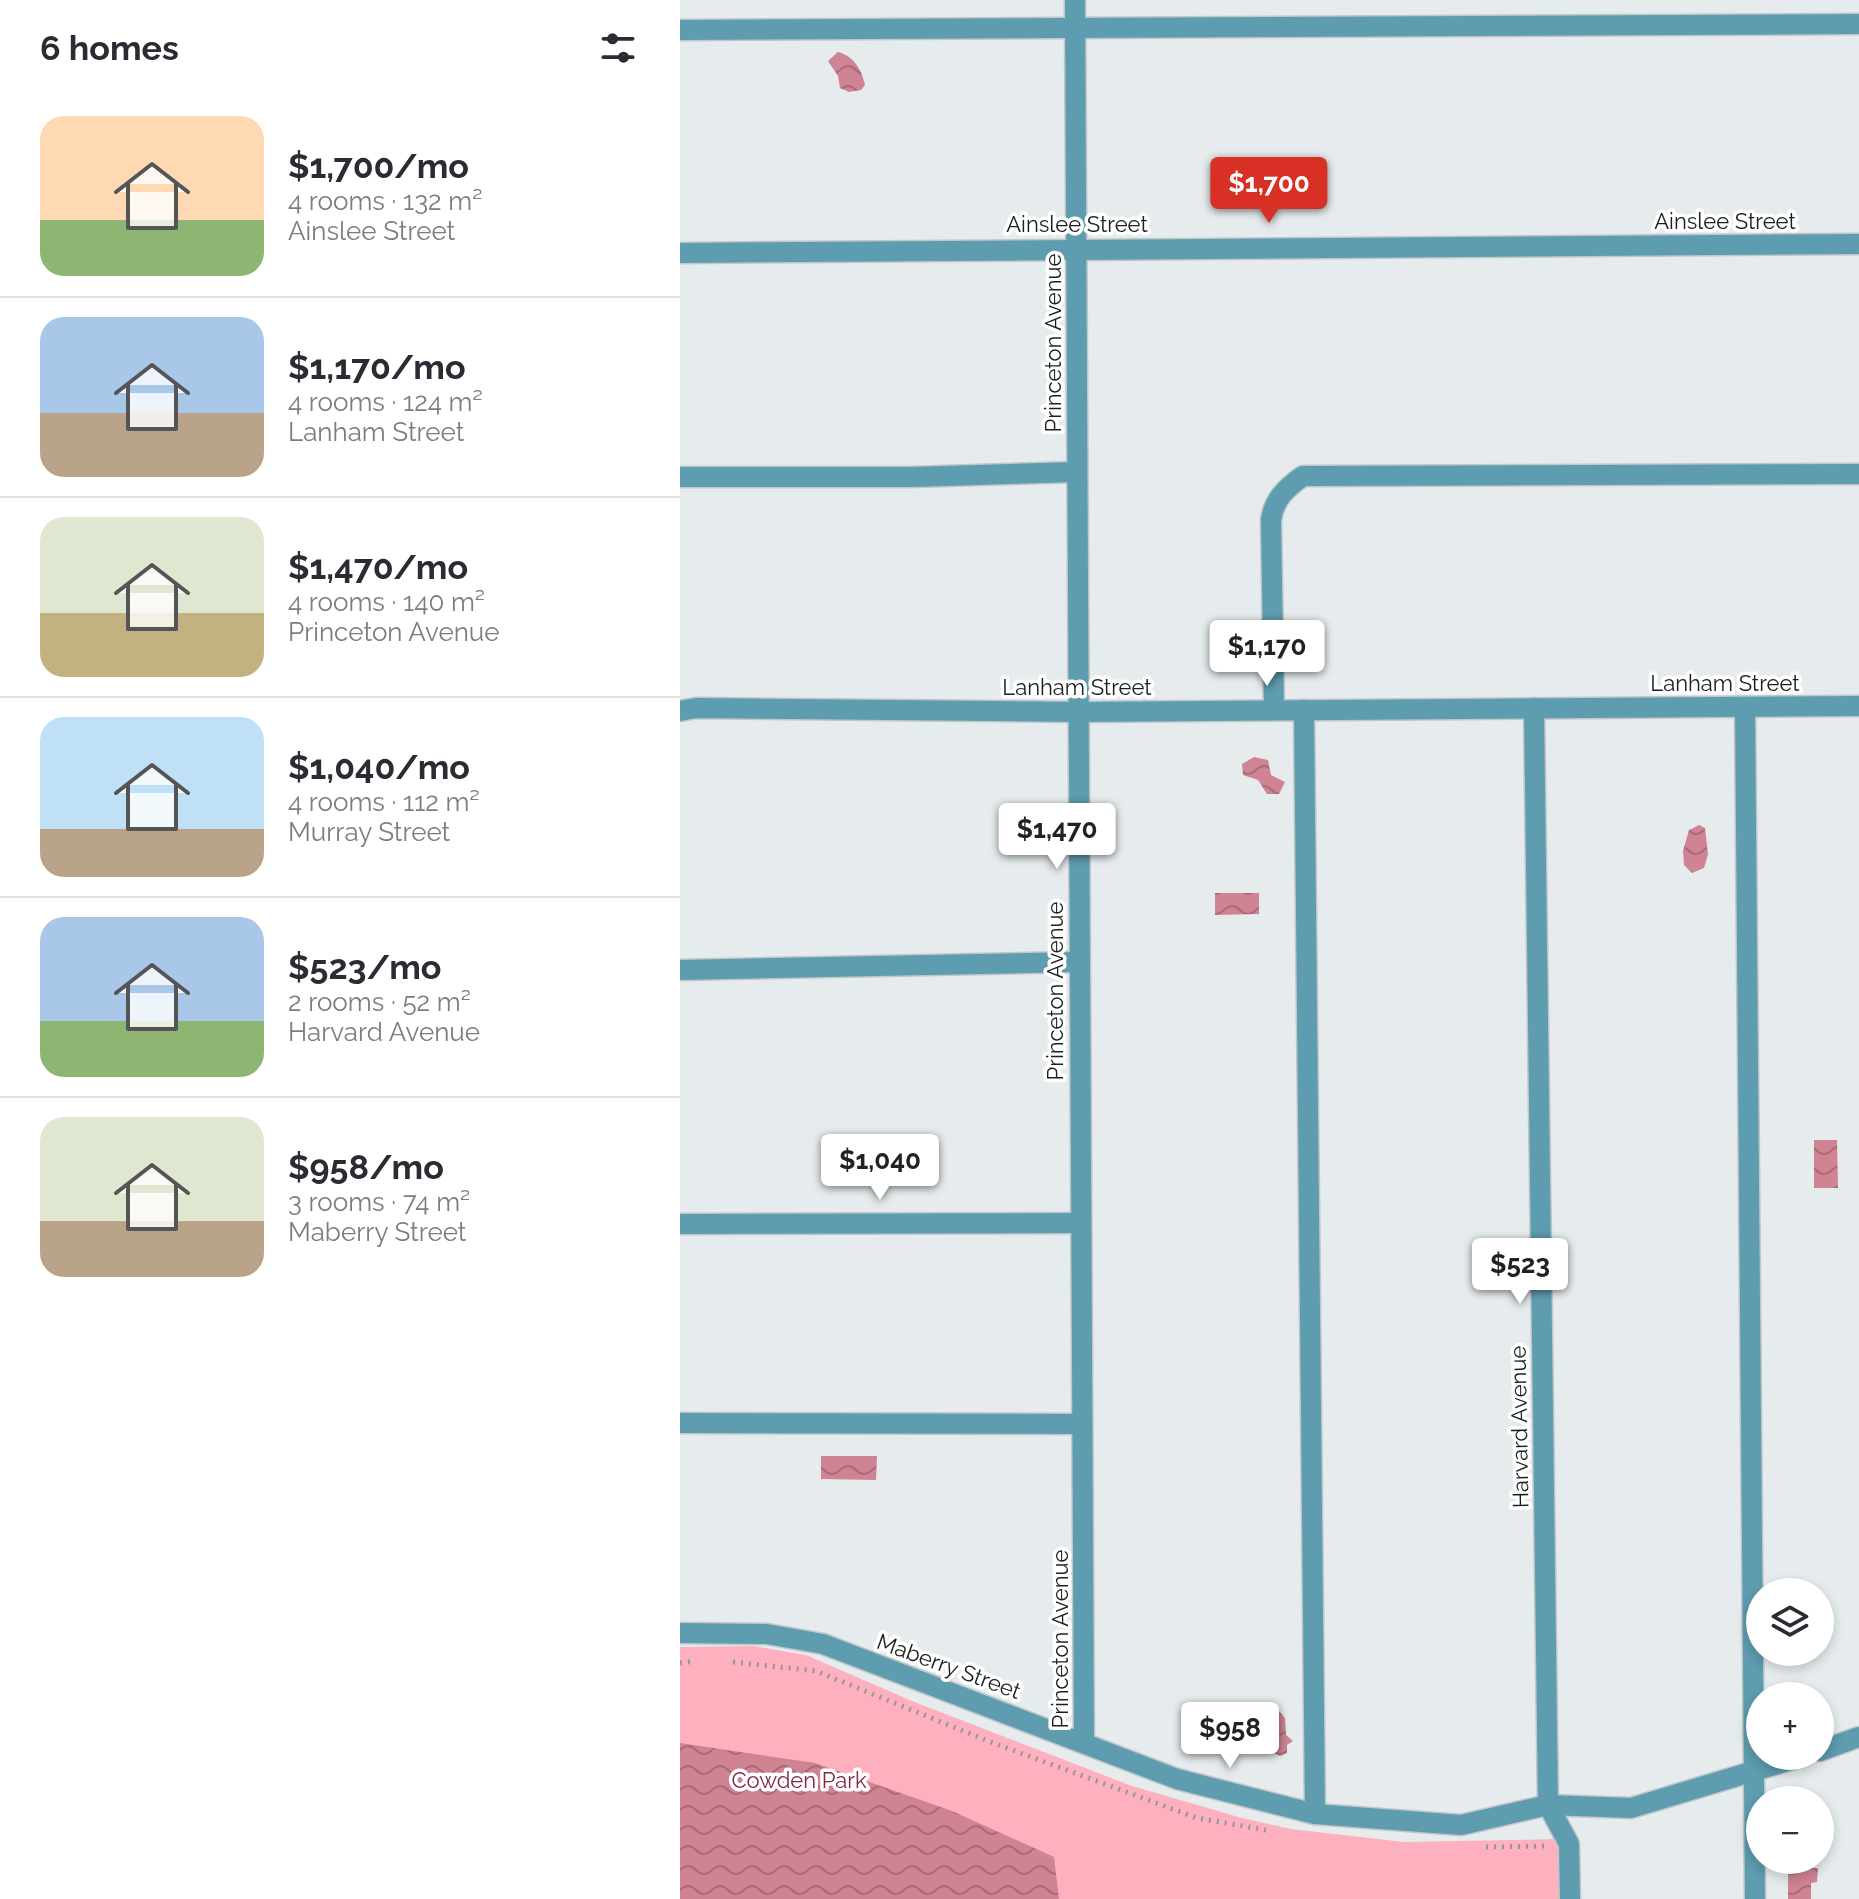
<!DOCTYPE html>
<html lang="en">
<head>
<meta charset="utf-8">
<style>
  :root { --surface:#fff; --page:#f2f2f3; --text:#2b2b33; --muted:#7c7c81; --line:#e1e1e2; --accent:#d93025 }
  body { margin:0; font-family:Raleway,sans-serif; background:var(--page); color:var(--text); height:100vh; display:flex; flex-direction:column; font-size:30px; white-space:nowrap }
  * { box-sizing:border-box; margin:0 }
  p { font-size:26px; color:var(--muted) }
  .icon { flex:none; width:44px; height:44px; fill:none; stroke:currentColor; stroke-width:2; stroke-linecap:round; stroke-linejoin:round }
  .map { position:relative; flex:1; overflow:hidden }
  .side { display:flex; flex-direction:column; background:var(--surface); width:680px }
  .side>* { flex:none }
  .tools { position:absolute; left:1066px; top:1578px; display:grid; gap:16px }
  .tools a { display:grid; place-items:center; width:88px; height:88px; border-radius:50%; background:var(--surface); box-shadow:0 4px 12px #0003; font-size:40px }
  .price { position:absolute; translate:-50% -68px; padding:0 18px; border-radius:8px; background:#fff; color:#222; font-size:26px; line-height:52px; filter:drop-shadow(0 2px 4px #0008) }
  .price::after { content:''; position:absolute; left:50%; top:48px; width:24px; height:18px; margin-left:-12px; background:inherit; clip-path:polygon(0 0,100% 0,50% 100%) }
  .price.active { background:var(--accent); color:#fff }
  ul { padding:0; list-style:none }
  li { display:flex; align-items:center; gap:24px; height:200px; padding:0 40px }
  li+li { border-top:2px solid var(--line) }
  li span { display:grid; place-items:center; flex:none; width:224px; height:160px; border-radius:24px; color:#555 }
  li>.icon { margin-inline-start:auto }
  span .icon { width:96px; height:96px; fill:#fffc; stroke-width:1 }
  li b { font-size:34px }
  h2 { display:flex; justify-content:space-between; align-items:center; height:96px; padding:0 40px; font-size:34px }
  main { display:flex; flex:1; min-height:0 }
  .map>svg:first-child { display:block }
  .green { fill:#feb0bf }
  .water { fill:url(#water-waves) }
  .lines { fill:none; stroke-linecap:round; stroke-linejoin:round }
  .minor-casing { stroke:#c1c7c9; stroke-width:23 }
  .path { stroke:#939799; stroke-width:5; stroke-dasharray:2 6; stroke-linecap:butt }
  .minor { stroke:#5e9caf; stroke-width:20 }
  .labels { text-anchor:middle; stroke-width:7; stroke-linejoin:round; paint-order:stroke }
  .street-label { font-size:22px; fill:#1b1e1e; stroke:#fff }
  .park-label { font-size:22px; fill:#822842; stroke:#fff }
</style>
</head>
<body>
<main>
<section class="side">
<h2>6 homes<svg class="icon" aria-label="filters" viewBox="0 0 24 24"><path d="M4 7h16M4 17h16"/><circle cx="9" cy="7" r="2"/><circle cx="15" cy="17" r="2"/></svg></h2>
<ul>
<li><span style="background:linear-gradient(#ffd9b3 65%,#8fb573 0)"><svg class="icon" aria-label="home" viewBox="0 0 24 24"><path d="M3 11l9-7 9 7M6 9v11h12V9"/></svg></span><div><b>$1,700/mo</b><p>4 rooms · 132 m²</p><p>Ainslee Street</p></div></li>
<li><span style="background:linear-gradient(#a9c7e8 60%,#b9a48a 0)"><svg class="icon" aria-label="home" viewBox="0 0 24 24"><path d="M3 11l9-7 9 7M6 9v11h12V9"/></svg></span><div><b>$1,170/mo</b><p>4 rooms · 124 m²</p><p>Lanham Street</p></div></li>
<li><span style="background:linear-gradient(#dfe7d0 60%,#c2b280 0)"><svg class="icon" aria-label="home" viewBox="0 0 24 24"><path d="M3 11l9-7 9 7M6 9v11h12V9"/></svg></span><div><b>$1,470/mo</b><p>4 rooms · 140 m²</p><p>Princeton Avenue</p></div></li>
<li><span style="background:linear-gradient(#bfe0f5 70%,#b9a48a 0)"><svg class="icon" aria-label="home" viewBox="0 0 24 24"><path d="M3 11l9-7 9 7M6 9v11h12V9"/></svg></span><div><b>$1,040/mo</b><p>4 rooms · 112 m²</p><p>Murray Street</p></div></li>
<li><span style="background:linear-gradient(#a9c7e8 65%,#8fb573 0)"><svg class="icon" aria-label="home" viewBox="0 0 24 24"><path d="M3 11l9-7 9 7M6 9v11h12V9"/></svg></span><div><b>$523/mo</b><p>2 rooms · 52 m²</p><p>Harvard Avenue</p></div></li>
<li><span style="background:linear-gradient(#dfe7d0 65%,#b9a48a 0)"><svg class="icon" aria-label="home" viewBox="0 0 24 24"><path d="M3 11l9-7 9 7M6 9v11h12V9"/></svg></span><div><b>$958/mo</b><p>3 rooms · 74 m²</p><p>Maberry Street</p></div></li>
</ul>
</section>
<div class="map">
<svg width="1179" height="1899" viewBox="0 0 1179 1899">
  <defs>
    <pattern id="water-waves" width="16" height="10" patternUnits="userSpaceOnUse" patternTransform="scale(2)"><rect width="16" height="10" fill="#cf8393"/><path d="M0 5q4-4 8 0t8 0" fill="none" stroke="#a76b77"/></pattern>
  </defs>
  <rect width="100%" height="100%" fill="#e6ecee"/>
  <path class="green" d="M 73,1646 L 126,1655 L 232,1701 L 452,1786 L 562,1818 L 611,1829 L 724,1842 L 880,1839 L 880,1899 L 0,1899 L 0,1647 Z"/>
  <g class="water">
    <path d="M 158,52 C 174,56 182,70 185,85 L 181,90 L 169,92 L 160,88 L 158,76 L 148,61 Z"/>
    <path d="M 574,757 L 588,760 L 591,775 L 605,782 L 599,794 L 587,794 L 578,780 L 563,775 L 562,764 Z"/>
    <path d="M 1019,825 L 1025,828 L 1028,854 L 1024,868 L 1012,873 L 1004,865 L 1003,851 L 1009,830 Z"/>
    <path d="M 535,893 L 579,893 L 579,914 L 535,915 Z"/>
    <path d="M 1134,1140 L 1157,1140 L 1158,1188 L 1134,1188 Z"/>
    <path d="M 141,1456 L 197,1456 L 196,1480 L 141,1479 Z"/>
    <path d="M 596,1708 L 605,1718 L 606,1735 L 613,1741 L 607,1745 L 607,1753 L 600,1756 L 592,1752 L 579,1723 L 588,1709 Z"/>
    <path d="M 0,1743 L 135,1763 L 272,1811 L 374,1857 L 379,1899 L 0,1899 Z"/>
    <path d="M 1108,1868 L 1138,1868 L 1137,1882 L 1131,1883 L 1131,1899 L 1108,1899 Z"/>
  </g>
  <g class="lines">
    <defs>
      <g id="minor">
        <path d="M 395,0 L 404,1741"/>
        <path d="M 0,30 L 1179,24"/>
        <path d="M 0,253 L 1179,244"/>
        <path d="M 0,477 L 231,477 L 397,472"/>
        <path d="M 1065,707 L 1075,1899"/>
        <path d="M 854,708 L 868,1805 L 889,1844 L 890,1899"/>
        <path d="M 594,710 L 591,520 C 594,499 606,488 623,476 L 1179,474"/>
        <path d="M 624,710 L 635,1814"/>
        <path d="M 0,711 L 16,708 L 398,712 L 1179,706"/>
        <path d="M 0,970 L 399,962"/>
        <path d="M 0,1224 L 401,1223"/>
        <path d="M 0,1423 L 402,1424"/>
        <path d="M 0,1633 L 87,1634 L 143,1644 L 497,1779 L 635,1814 L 781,1825 L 868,1805 L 951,1808 L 1124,1756"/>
        <path d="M 1140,1751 L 1179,1737"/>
      </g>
    </defs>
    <use href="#minor" class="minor-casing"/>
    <g class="path">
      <path d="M 53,1662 L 136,1671 L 308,1741 L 517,1818 L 586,1830"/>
      <path d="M 0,1663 L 15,1661"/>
      <path d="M 806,1847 L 864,1846"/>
    </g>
    <use href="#minor" class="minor"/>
  </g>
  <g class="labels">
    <g class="street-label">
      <text x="1045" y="229">Ainslee Street</text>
      <text x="397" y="232">Ainslee Street</text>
      <text transform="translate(373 343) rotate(-90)" y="8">Princeton Avenue</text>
      <text x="1045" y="691">Lanham Street</text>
      <text x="397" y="695">Lanham Street</text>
      <text transform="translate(375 991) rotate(-90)" y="8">Princeton Avenue</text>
      <text transform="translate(839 1427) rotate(-91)" y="8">Harvard Avenue</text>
      <text transform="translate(380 1639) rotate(-90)" y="8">Princeton Avenue</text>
      <text transform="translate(269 1666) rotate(20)" y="8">Maberry Street</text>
    </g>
    <g class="park-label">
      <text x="119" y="1788">Cowden Park</text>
    </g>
  </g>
</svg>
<div class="tools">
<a><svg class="icon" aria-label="layers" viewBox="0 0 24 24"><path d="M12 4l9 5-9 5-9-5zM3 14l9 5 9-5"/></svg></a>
<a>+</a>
<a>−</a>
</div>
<b class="price active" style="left:589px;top:225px">$1,700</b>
<b class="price" style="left:587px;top:688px">$1,170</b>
<b class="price" style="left:377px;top:871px">$1,470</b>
<b class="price" style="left:200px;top:1202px">$1,040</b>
<b class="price" style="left:840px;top:1306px">$523</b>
<b class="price" style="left:550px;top:1770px">$958</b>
</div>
</main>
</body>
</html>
